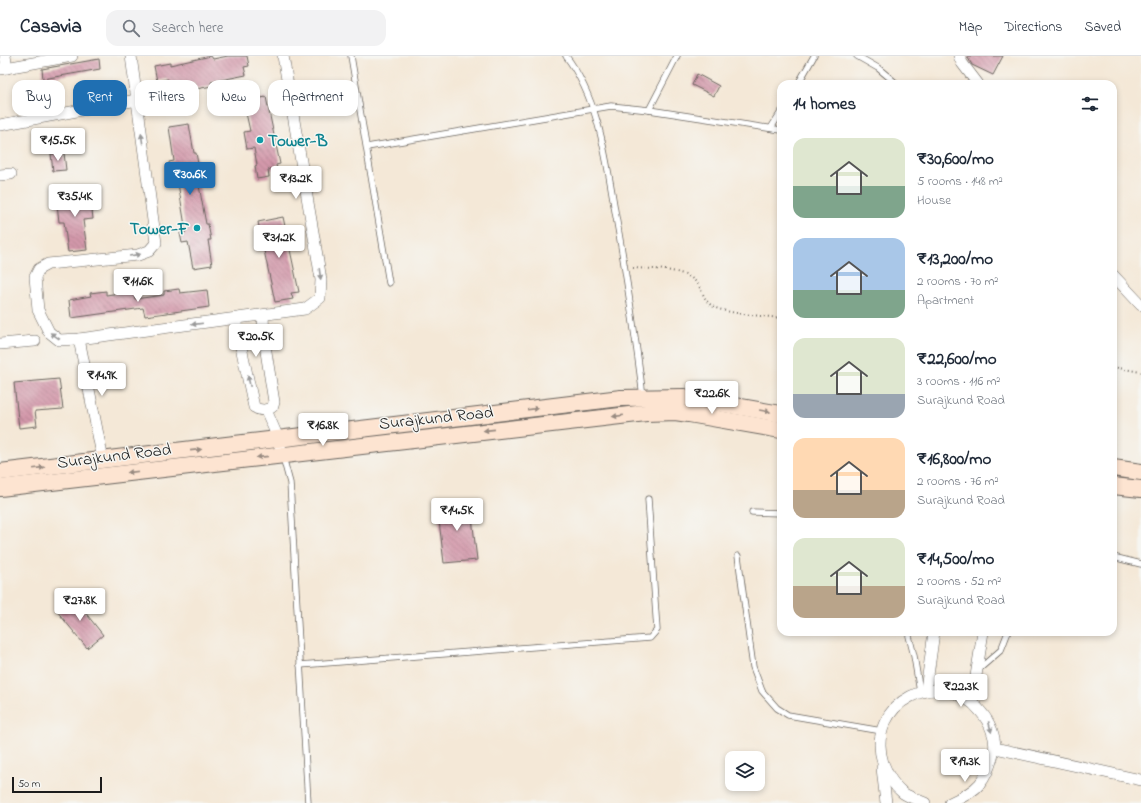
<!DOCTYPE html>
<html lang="en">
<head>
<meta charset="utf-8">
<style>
  :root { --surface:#fff; --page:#f2f2f3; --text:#1f2937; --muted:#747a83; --line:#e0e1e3; --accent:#1f6fb2 }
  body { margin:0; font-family:"Indie Flower",sans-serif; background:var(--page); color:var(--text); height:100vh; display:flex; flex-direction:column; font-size:15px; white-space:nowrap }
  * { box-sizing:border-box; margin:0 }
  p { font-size:13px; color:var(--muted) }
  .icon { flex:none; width:22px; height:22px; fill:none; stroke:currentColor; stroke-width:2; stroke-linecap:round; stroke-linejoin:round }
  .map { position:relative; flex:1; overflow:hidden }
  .details { position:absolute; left:777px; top:24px; width:340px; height:556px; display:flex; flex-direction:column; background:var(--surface); border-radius:12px; box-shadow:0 2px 6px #0003 }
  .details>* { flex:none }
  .guide { position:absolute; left:12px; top:24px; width:380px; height:36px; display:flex; gap:8px }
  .buttons { position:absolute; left:725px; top:695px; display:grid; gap:8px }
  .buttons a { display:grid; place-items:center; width:40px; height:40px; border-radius:8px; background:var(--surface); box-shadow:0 2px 6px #0003; font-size:20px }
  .scale { position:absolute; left:12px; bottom:10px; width:90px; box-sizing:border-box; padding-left:4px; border:2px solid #1c1c1c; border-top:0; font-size:11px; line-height:14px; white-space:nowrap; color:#1c1c1c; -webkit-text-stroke:3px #f6f6f2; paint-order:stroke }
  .price { position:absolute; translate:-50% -34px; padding:0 9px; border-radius:4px; background:#fff; color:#222; font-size:13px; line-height:26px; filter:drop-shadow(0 1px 2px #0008) }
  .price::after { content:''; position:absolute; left:50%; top:24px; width:12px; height:9px; margin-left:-6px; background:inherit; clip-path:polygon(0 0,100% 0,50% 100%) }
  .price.selected { background:var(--accent); color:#fff }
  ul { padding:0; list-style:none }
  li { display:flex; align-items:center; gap:12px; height:100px; padding:0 16px }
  li span { display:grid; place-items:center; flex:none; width:112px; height:80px; border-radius:12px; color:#555 }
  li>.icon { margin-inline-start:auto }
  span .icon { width:48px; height:48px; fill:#fffc; stroke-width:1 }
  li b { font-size:17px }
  h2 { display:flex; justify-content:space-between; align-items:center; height:48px; padding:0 16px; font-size:17px }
  .chip { padding:0 14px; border-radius:12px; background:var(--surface); box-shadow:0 2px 6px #0003; font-size:14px; line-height:36px }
  .chip.selected { background:var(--accent); color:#fff }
  header { display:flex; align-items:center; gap:24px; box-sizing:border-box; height:56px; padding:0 20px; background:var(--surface); border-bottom:1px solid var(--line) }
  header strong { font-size:19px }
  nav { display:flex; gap:22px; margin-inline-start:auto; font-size:14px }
  .search { width:280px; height:36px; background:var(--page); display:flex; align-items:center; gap:10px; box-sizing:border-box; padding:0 14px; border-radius:12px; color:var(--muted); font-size:15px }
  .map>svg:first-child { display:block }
  .building { fill:url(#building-back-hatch) }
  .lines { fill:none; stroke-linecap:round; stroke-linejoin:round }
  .service-casing { stroke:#68635d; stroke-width:7 }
  .minor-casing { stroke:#68635d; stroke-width:12 }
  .secondary-casing { stroke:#68635d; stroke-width:18 }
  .path { stroke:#68635d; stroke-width:2; stroke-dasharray:1 3; stroke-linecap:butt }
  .service { stroke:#fff; stroke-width:5.5 }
  .minor { stroke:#fff; stroke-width:11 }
  .secondary { stroke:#fde4d1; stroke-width:16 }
  .oneway { fill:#999 }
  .oneway2 { fill:#988a80 }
  .culture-dot { fill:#0f9aa8; stroke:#f6f6f2; stroke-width:1.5 }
  .labels { text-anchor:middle; stroke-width:3; stroke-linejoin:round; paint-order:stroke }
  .culture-label { font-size:17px; font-weight:bold; fill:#0d838f; stroke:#f6f6f2; text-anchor:start }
  .street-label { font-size:17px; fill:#1c1c1c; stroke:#f6f6f2 }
</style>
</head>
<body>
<header>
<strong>Casavia</strong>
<div class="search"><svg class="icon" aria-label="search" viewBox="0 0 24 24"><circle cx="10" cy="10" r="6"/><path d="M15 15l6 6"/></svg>Search here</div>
<nav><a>Map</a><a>Directions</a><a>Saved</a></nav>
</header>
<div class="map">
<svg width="1141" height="747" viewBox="0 0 1141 747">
  <defs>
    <pattern id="building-back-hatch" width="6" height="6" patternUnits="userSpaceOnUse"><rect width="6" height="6" fill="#d398aa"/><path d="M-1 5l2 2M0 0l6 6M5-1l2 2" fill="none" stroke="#aa7b8a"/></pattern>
  </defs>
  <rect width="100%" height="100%" fill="#f6f6f2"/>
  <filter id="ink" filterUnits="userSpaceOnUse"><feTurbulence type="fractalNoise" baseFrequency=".025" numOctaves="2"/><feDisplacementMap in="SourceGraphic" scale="8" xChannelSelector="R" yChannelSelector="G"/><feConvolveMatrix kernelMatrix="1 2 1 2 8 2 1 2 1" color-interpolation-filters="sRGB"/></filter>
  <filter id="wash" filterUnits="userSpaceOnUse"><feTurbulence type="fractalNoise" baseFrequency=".012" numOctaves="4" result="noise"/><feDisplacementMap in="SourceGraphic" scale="16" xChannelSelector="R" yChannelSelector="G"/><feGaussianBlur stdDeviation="0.9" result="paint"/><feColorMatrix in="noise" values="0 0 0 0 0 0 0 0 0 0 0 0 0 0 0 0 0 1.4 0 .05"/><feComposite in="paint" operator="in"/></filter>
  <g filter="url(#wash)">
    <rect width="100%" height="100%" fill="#f4e8d7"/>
    <g id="blocks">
      <g class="building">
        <path d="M 211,0 L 213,3 L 228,0 L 247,0 L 249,10 L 244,11 L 246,19 L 211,26 L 212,30 L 196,33 L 194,27 L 170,32 L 168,23 L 157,25 L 154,10 L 170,7 L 170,9 Z"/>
        <path d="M 967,0 L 1003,0 L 993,19 L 972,9 Z"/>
        <path d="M 99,3 L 100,13 L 43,23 L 42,13 Z"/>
        <path d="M 697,18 L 719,30 L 714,40 L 692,29 Z"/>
        <path d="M 255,37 L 256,43 L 266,41 L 280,108 L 276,109 L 277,113 L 268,114 L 269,121 L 257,123 L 255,110 L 257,109 L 254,92 L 247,93 L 244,76 L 250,75 L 242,39 Z"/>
        <path d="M 189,68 L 194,97 L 196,97 L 199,113 L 196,113 L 206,168 L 208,168 L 211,184 L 208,184 L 212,209 L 193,212 L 188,186 L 182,187 L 180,177 L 186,176 L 176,115 L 170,116 L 169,106 L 174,105 L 169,71 Z"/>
        <path d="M 64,97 L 66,114 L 53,115 L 51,98 Z"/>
        <path d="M 90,136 L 93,163 L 83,164 L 87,194 L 68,196 L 64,166 L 59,166 L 56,139 Z"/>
        <path d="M 283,161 L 299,236 L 291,237 L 293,243 L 275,246 L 258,166 Z"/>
        <path d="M 179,233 L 180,237 L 207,234 L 209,251 L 145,260 L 143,252 L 71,262 L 69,244 L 91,240 L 90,237 L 106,235 L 106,239 L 134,235 L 135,243 L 164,239 L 164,235 Z"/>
        <path d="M 59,323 L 63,353 L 35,355 L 37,370 L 19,372 L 14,327 Z"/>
        <path d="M 470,445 L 477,504 L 444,507 L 437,448 Z"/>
        <path d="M 73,541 L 103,579 L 87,592 L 56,554 Z"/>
      </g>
    </g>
  </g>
  <g filter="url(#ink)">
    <use href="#blocks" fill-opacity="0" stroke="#68635d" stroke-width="1"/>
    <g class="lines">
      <defs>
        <g id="service">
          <path d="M 351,0 L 389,227"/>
          <path d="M 566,0 C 599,44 606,102 615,155 C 626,216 635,278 643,340"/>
          <path d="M 857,0 L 878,12 L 897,28"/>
          <path d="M 798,28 L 814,0"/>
          <path d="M 649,54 L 677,0"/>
          <path d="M 771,72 L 781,56"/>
          <path d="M 367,91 L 611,50 L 649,54 L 781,74"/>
          <path d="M 283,401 L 290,427 L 308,747"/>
          <path d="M 752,456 L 781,457"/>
          <path d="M 738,500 L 753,611 L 762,635 L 777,652 L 788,659 L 882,675"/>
          <path d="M 1113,501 L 1141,508"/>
          <path d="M 908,576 L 914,600 L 920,636"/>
          <path d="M 300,609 L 650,582 L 657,574 L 648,443"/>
          <path d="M 978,614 L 1001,594 L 1008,576"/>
        </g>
        <g id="minor">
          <path d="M 5,0 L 7,12"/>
          <path d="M 131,0 L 156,187 L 149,195 L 138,199 L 48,208 L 39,213 L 35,221 L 38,254 L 49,276 L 59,284 L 79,283 L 305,253 L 320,242 L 321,224 L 318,205 L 283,0"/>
          <path d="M 959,0 L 962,7 L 978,28"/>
          <path d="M 0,13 L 72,0"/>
          <path d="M 0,69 L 137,44"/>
          <path d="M 0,119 L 11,118"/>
          <path d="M 1113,219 L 1141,249"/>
          <path d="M 235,263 L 254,351 C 260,355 268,355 273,350 L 274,346 L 264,283 L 263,259"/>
          <path d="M 79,283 L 103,404"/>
          <path d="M 0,288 L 35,285"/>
          <path d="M 266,354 L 278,382 L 282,398"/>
          <path d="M 926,634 L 934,576"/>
          <path d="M 972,645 L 983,576"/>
          <path d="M 995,692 L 1141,724"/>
          <path d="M 882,712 L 886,747"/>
          <path d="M 925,747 C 918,744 909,741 903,737 C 893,729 887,718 883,707 C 864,647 942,607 981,656 C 989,665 997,682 994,695 C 986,726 979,734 950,747"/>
        </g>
        <g id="secondary">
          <path d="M 1113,412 L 1141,416"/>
          <path d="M 0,416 L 621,342 L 684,341 L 781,358"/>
          <path d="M 1113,430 L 1141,433"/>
          <path d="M 0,432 L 646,357 L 675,356 L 689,358 L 781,374"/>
        </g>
      </defs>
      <use href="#service" class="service-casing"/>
      <use href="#minor" class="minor-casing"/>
      <use href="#secondary" class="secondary-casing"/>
      <g class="path">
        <path d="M 633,212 C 650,213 683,212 696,226 C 703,234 703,245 714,251 C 728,258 764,260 781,262"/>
        <path d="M 1113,311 L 1141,316"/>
      </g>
      <use href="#service" class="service"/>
      <use href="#minor" class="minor"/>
      <use href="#secondary" class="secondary"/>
    </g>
    <defs><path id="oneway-solid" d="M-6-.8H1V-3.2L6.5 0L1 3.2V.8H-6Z"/></defs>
    <g class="oneway">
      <use href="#oneway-solid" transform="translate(142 83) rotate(-98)"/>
      <use href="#oneway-solid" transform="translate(135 199) rotate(-9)"/>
      <use href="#oneway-solid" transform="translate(320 218) rotate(82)"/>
      <use href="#oneway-solid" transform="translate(197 268) rotate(173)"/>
      <use href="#oneway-solid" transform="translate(55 280) rotate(-146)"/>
      <use href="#oneway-solid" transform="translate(249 325) rotate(-102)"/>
      <use href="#oneway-solid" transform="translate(990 671) rotate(75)"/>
    </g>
    <g class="oneway2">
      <use href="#oneway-solid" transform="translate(533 353) rotate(-7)"/>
      <use href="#oneway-solid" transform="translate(765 355) rotate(10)"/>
      <use href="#oneway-solid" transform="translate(618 360) rotate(173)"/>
      <use href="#oneway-solid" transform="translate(489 374) rotate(174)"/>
      <use href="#oneway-solid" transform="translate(196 394) rotate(-6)"/>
      <use href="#oneway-solid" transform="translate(262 401) rotate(174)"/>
      <use href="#oneway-solid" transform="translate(39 412) rotate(-7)"/>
      <use href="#oneway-solid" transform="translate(133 416) rotate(173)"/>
    </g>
  </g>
  <g class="culture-dot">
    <circle cx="260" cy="84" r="4"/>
    <circle cx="197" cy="172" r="4"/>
  </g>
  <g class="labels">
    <g class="culture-label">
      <text x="268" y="90">Tower-B</text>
      <text x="189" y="178" text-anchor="end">Tower-F</text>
    </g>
    <g class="street-label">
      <text transform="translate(436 361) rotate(-6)" y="6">Surajkund Road</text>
      <text transform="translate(114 399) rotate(-7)" y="6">Surajkund Road</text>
    </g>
  </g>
</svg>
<div class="buttons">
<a><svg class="icon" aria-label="layers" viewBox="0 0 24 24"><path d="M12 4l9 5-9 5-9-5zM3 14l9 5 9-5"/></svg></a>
</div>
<div class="scale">50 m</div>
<b class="price" style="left:58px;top:106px">₹15.5K</b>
<b class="price selected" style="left:190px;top:140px">₹30.6K</b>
<b class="price" style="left:296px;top:144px">₹13.2K</b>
<b class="price" style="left:75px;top:162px">₹35.4K</b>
<b class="price" style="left:279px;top:203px">₹31.2K</b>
<b class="price" style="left:138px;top:247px">₹11.6K</b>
<b class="price" style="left:256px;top:302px">₹20.5K</b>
<b class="price" style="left:102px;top:341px">₹14.9K</b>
<b class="price" style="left:712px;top:359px">₹22.6K</b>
<b class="price" style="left:323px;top:391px">₹16.8K</b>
<b class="price" style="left:457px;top:476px">₹14.5K</b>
<b class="price" style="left:80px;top:566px">₹27.8K</b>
<b class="price" style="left:961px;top:652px">₹22.3K</b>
<b class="price" style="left:965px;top:727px">₹19.3K</b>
<div class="guide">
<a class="chip">Buy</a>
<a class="chip selected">Rent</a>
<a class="chip">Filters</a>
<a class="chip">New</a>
<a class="chip">Apartment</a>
</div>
<section class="details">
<h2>14 homes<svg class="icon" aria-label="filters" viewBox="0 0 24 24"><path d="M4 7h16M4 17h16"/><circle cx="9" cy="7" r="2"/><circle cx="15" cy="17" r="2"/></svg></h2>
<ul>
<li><span style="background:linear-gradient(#dfe7d0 60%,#7fa58c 0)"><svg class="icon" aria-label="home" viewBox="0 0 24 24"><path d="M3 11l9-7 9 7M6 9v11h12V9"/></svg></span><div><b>₹30,600/mo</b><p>5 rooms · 148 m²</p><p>House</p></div></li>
<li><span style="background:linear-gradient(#a9c7e8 65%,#7fa58c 0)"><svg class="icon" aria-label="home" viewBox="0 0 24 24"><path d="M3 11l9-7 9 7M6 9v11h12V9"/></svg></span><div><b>₹13,200/mo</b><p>2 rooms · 70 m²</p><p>Apartment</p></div></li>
<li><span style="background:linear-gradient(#dfe7d0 70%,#9aa5b1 0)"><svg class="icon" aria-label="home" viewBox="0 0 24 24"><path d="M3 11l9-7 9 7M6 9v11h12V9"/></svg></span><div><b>₹22,600/mo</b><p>3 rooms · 116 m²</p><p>Surajkund Road</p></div></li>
<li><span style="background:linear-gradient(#ffd9b3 65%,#b9a48a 0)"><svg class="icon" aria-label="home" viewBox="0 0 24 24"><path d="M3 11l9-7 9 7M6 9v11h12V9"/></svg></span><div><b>₹16,800/mo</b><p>2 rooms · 76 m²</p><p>Surajkund Road</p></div></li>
<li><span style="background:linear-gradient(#dfe7d0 60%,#b9a48a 0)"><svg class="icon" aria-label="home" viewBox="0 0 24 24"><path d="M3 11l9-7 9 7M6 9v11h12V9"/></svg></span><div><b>₹14,500/mo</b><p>2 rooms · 52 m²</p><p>Surajkund Road</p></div></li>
</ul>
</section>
</div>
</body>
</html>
